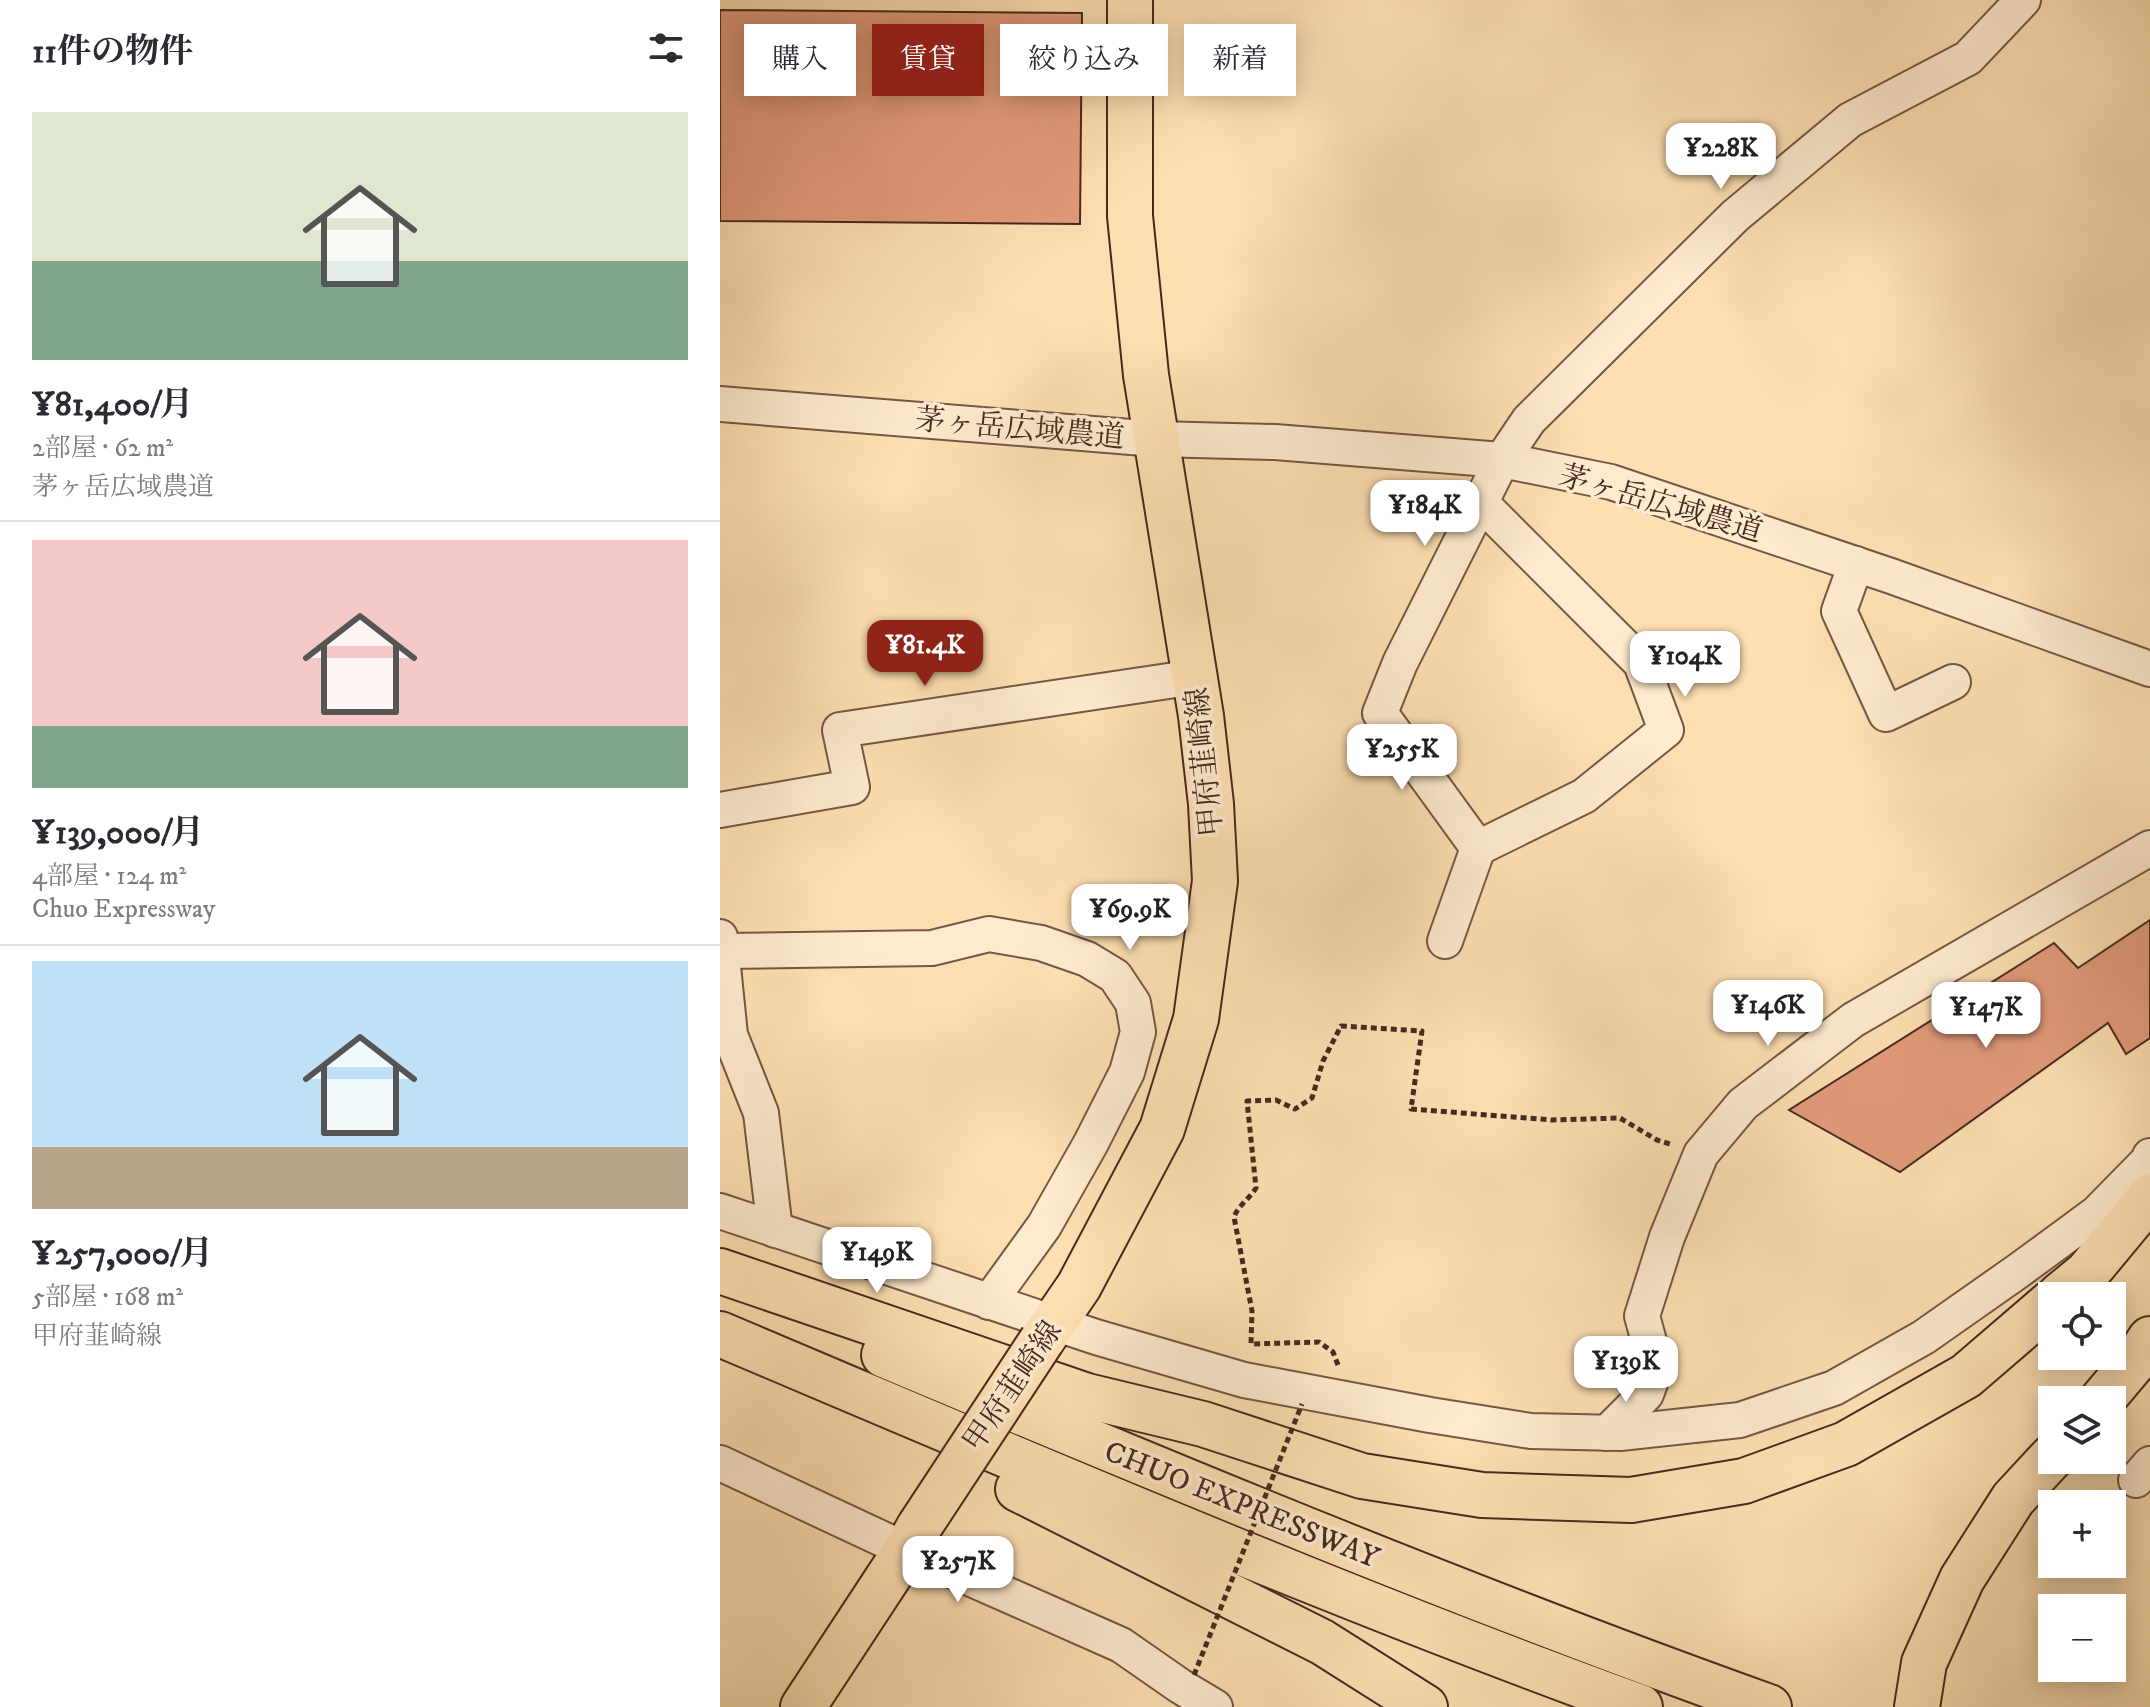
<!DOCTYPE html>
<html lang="ja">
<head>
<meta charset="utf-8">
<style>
  :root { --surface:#fff; --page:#f7f7f7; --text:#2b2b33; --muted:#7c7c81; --line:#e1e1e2; --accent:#8f2418 }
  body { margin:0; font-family:"IM FELL DW Pica","Noto Serif JP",serif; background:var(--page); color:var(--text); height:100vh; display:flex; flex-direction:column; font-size:30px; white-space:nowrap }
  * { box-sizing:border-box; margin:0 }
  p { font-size:26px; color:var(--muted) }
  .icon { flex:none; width:44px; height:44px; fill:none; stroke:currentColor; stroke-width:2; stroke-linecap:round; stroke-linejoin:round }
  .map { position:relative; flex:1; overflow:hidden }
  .details { display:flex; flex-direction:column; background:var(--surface); width:720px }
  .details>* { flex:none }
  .banner { position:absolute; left:24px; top:24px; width:760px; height:72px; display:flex; gap:16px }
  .tools { position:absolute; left:1318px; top:1282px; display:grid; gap:16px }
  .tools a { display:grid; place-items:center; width:88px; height:88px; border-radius:0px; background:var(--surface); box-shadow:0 4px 20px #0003; font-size:40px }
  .price { position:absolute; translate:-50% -68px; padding:0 18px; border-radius:16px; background:#fff; color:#222; font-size:26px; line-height:52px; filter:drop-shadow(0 2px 4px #0008) }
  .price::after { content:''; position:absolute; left:50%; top:48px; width:24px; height:18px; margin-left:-12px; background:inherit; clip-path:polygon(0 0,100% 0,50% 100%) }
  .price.selected { background:var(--accent); color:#fff }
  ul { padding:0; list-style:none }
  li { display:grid; align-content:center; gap:16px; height:424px; padding:0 32px }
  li+li { border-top:2px solid var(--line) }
  li span { display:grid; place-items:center; height:248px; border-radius:0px; color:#555 }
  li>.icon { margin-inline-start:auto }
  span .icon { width:144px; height:144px; fill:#fffc; stroke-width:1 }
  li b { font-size:34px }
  h2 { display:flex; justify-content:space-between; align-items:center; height:96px; padding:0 32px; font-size:34px }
  .pill { padding:0 28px; border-radius:0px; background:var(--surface); box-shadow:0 4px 20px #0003; font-size:28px; line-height:72px }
  .pill.selected { background:var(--accent); color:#fff }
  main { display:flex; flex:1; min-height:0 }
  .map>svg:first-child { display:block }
  .building { fill:#e39b7b; stroke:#462a21; stroke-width:2 }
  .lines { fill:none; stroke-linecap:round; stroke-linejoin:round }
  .minor-casing { stroke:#745745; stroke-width:38 }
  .major-casing { stroke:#462a21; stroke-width:48 }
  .highway-casing { stroke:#462a21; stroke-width:48 }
  .path { stroke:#462a21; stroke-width:5; stroke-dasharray:6 4; stroke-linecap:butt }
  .minor { stroke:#feeacd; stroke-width:34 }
  .major { stroke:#fedfb2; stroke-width:44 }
  .highway { stroke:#fedfb2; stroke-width:44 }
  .major-bridge-casing { stroke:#462a21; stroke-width:48; stroke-linecap:butt }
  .path-bridge { stroke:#462a21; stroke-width:5; stroke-dasharray:6 4; stroke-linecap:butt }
  .major-bridge { stroke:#fedfb2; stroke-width:44 }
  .labels { text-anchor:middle; stroke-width:7; stroke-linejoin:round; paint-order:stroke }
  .street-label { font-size:30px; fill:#462a21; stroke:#feeacd }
</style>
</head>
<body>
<main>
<section class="details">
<h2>11件の物件<svg class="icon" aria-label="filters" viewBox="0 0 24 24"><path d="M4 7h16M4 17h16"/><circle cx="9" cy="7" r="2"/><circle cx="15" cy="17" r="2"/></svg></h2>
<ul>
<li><span style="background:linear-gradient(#dfe7d0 60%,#7fa58c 0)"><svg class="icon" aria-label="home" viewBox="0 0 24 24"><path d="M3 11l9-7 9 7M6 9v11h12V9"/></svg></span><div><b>¥81,400/月</b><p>2部屋 · 62 m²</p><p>茅ヶ岳広域農道</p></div></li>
<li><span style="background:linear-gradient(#f6c9c9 75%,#7fa58c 0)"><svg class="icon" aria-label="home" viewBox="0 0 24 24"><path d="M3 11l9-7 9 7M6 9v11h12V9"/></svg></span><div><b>¥139,000/月</b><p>4部屋 · 124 m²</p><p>Chuo Expressway</p></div></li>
<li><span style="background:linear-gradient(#bfe0f5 75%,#b9a48a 0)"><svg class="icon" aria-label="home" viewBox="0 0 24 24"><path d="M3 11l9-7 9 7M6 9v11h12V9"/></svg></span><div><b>¥257,000/月</b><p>5部屋 · 168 m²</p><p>甲府韮崎線</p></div></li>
</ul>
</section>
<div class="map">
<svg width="1430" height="1707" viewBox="0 0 1430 1707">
  <rect width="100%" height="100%" fill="#fedfb2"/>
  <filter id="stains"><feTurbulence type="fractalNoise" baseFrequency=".0025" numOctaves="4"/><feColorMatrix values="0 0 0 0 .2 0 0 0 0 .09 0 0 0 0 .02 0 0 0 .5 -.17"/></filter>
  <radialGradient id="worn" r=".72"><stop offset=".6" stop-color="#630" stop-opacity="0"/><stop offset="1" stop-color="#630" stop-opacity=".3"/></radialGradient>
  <g class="building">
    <path d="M 0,10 L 362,13 L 360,224 L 0,221 Z"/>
    <path d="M 1430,920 L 1430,1038 L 1406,1054 L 1388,1023 L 1180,1172 L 1069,1110 L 1334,943 L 1358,968 Z"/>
  </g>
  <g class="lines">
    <defs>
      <g id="minor">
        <path d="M 0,404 L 436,439 L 555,442 L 782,460 L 891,482 L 1171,576 L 1430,669"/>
        <path d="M 1136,564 L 1119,611 L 1166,714 L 1233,682"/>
        <path d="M 0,810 L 132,787 L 120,730 L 475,677"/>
        <path d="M 758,848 L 864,796 L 946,730 L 921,663 L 761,503"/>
        <path d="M 0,937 L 10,1035 L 41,1113 L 55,1230"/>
        <path d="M 725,941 L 758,848 L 660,713 L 680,663 L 782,460 L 809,420 L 1015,216 L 1130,120 L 1248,58 L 1303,0"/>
        <path d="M 2,951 L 212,948 L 269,934 L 321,943 L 367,959 L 395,976 L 413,1003 L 418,1032 L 407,1072 L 371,1143 L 324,1226 L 269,1302"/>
        <path d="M 0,1211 L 376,1337 L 524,1380 L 710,1415 L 811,1431 L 900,1433 L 1020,1420 L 1114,1388 L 1204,1337 L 1298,1271 L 1377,1213 L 1428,1161 L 1430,1156"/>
        <path d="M 887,1433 L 926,1394 L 936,1367 L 922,1316 L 947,1237 L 981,1154 L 1023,1104 L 1133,1020 L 1430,848"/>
        <path d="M 0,1463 L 186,1550 L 401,1645 L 460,1686 L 495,1707"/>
        <path d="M 1416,1480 L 1430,1464"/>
      </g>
      <g id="major">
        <path d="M 322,1340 L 359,1286 L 442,1129 L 476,1019 L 495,881 L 491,804 L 481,716 L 426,375 L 410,216 L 410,0"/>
        <path d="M 83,1707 L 186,1550 L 199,1527"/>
      </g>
      <g id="highway">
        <path d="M 0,1271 L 367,1396 L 483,1424 L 642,1476 L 762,1495 L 911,1500 L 1024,1481 L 1126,1444 L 1246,1376 L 1332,1302"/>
        <path d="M 1339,1296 L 1367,1273 L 1430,1197"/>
        <path d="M 0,1334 C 305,1463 609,1594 920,1707"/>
        <path d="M 164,1355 C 457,1478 750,1600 1049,1707"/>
        <path d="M 1382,1400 L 1419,1356 L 1430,1339"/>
        <path d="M 298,1489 L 602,1642 L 705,1707"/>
        <path d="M 1197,1707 L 1204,1663 L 1242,1579 L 1293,1499 L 1332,1457"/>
      </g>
    </defs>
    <use href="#minor" class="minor-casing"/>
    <use href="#major" class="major-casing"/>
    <use href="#highway" class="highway-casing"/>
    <path class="path" d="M 618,1365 L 613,1352 L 599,1342 L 531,1344 L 532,1311 L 514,1217 C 518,1206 529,1199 536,1188 L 527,1101 L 556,1100 L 575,1109 L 592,1098 L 603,1061 L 621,1026 L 702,1031 L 691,1109 L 832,1120 L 900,1118 L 937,1140 L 953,1145"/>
    <use href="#minor" class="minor"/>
    <use href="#major" class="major"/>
    <use href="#highway" class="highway"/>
    <defs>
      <path id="major-bridge" d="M 199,1527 L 322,1340"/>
    </defs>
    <use href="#major-bridge" class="major-bridge-casing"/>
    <path class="path-bridge" d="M 474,1675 L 582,1404"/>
    <use href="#major-bridge" class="major-bridge"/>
  </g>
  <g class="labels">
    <g class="street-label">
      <text transform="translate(300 428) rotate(5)" y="10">茅ヶ岳広域農道</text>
      <text transform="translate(941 503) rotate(16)" y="10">茅ヶ岳広域農道</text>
      <text transform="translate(484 762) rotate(-96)" y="10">甲府韮崎線</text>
      <text transform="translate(292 1386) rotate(-56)" y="10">甲府韮崎線</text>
      <text transform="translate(522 1504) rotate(22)" y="10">CHUO EXPRESSWAY</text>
    </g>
  </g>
  <rect width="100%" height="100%" filter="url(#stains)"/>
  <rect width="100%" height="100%" fill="url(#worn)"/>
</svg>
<div class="tools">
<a><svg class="icon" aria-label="locate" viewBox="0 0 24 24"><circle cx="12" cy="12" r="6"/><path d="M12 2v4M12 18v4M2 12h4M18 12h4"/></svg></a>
<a><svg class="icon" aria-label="layers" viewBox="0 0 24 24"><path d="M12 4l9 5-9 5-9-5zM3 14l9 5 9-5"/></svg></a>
<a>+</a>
<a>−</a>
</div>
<b class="price" style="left:1001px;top:191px">¥228K</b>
<b class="price" style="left:705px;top:548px">¥184K</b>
<b class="price selected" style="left:205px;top:688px">¥81.4K</b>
<b class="price" style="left:965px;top:699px">¥104K</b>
<b class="price" style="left:682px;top:792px">¥255K</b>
<b class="price" style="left:410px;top:952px">¥69.9K</b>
<b class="price" style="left:1048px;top:1048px">¥146K</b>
<b class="price" style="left:1266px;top:1050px">¥147K</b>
<b class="price" style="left:157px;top:1295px">¥149K</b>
<b class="price" style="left:906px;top:1404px">¥139K</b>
<b class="price" style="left:238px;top:1604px">¥257K</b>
<div class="banner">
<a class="pill">購入</a>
<a class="pill selected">賃貸</a>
<a class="pill">絞り込み</a>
<a class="pill">新着</a>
</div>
</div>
</main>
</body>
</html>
